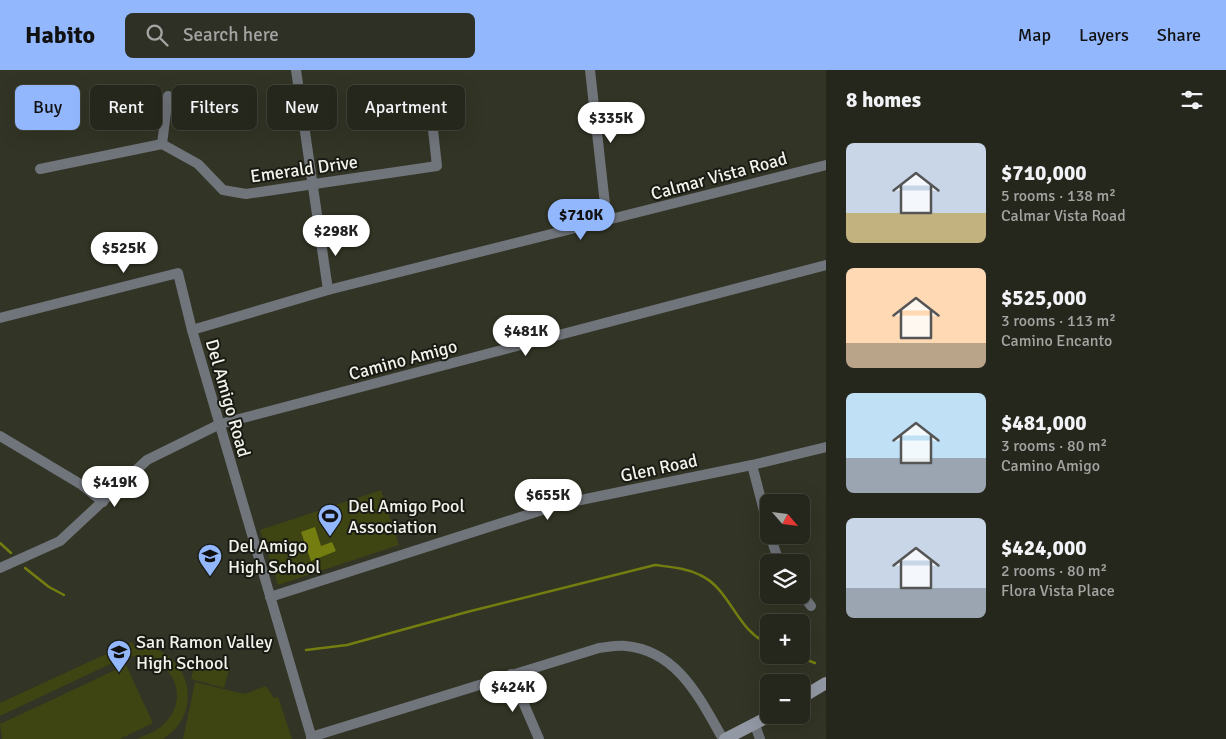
<!DOCTYPE html>
<html lang="en">
<head>
<meta charset="utf-8">
<style>
  :root { --surface:#26271c; --page:#2e2f25; --text:#f1f3f6; --muted:#a4a5a3; --line:#42443b; --accent:#92b7fd }
  body { margin:0; font-family:Signika,sans-serif; background:var(--page); color:var(--text); height:100vh; display:flex; flex-direction:column; font-size:19px; white-space:nowrap }
  * { box-sizing:border-box; margin:0 }
  p { font-size:16px; color:var(--muted) }
  .icon { flex:none; width:28px; height:28px; fill:none; stroke:currentColor; stroke-width:2; stroke-linecap:round; stroke-linejoin:round }
  .map { position:relative; flex:1; overflow:hidden }
  .side { display:flex; flex-direction:column; background:var(--surface); width:400px }
  .side>* { flex:none }
  .top-card { position:absolute; left:15px; top:15px; width:475px; height:45px; display:flex; gap:10px }
  .needle { width:32px; rotate:118deg }
  .fabs { position:absolute; left:760px; top:424px; display:grid; gap:10px }
  .fabs a { display:grid; place-items:center; width:50px; height:50px; border-radius:8px; background:var(--surface); box-shadow:0 5px 20px #0002,0 0 0 1px var(--line); font-size:25px }
  .price { position:absolute; translate:-50% -42px; padding:0 11px; border-radius:18px; background:#fff; color:#222; font-size:16px; line-height:32px; filter:drop-shadow(0 1px 2px #0008) }
  .price::after { content:''; position:absolute; left:50%; top:30px; width:15px; height:11px; margin-left:-8px; background:inherit; clip-path:polygon(0 0,100% 0,50% 100%) }
  .price.active { background:var(--accent); color:#111 }
  ul { padding:0; list-style:none }
  li { display:flex; align-items:center; gap:15px; height:125px; padding:0 20px }
  li span { display:grid; place-items:center; flex:none; width:140px; height:100px; border-radius:8px; color:#555 }
  li>.icon { margin-inline-start:auto }
  span .icon { width:60px; height:60px; fill:#fffc; stroke-width:1 }
  li b { font-size:21px }
  h2 { display:flex; justify-content:space-between; align-items:center; height:60px; padding:0 20px; font-size:21px }
  .pill { padding:0 18px; border-radius:8px; background:var(--surface); box-shadow:0 5px 20px #0002,0 0 0 1px var(--line); font-size:18px; line-height:45px }
  .pill.active { background:var(--accent); color:#111 }
  header { display:flex; align-items:center; gap:30px; box-sizing:border-box; height:70px; padding:0 25px; background:var(--accent); color:#111 }
  header strong { font-size:24px }
  nav { display:flex; gap:28px; margin-inline-start:auto; font-size:18px }
  .search { width:350px; height:45px; background:var(--page); display:flex; align-items:center; gap:12px; box-sizing:border-box; padding:0 18px; border-radius:8px; color:var(--muted); font-size:19px }
  main { display:flex; flex:1; min-height:0 }
  .map>svg:first-child { display:block }
  .green { fill:#3e4412 }
  .water { fill:#747e10 }
  .lines { fill:none; stroke-linecap:round; stroke-linejoin:round }
  .stream { stroke:#747e10; stroke-width:2.5 }
  .minor { stroke:#70747b; stroke-width:10 }
  .secondary { stroke:#9399a4; stroke-width:12 }
  .labels { text-anchor:middle; stroke-width:4; stroke-linejoin:round; paint-order:stroke }
  .street-label { font-size:18px; fill:#f2f3ea; stroke:#1a1b14 }
  .poi-label { font-size:18px; fill:#f2f3ea; stroke:#1a1b14; text-anchor:start }
</style>
</head>
<body>
<header>
<strong>Habito</strong>
<div class="search"><svg class="icon" aria-label="search" viewBox="0 0 24 24"><circle cx="10" cy="10" r="6"/><path d="M15 15l6 6"/></svg>Search here</div>
<nav><a>Map</a><a>Layers</a><a>Share</a></nav>
</header>
<main>
<div class="map">
<svg width="826" height="669" viewBox="0 0 826 669">
  <rect width="100%" height="100%" fill="#323425"/>
  <g class="green">
    <path d="M 381,420 L 399,475 L 278,515 L 260,460 Z"/>
    <path d="M 132,572 L 134,575 C 187,574 209,641 163,669 L 137,669 C 146,665 157,661 164,654 C 197,623 162,574 121,589 L 0,646 L 0,633 Z"/>
    <path d="M 196,591 L 229,600 L 224,618 L 191,609 Z"/>
    <path d="M 126,595 L 153,653 L 120,669 L 2,669 L 0,654 Z"/>
    <path d="M 195,612 L 244,624 L 266,616 L 274,628 L 278,627 L 292,669 L 183,669 Z"/>
  </g>
  <path class="water" d="M 315,457 L 321,476 L 332,472 L 336,481 L 311,491 L 301,462 Z"/>
  <g class="lines">
    <g class="stream">
      <path d="M 0,473 L 11,483"/>
      <path d="M 25,498 L 49,517 L 64,525"/>
      <path d="M 306,580 L 347,575 L 467,542 L 655,495 C 670,497 686,498 700,505 C 731,519 736,561 769,574"/>
      <path d="M 794,585 L 815,593"/>
    </g>
    <g class="minor">
      <path d="M 590,0 L 607,152"/>
      <path d="M 162,74 L 168,26"/>
      <path d="M 40,99 L 162,74 L 198,94 L 223,120 L 246,124 L 437,96 L 430,33"/>
      <path d="M 328,220 L 826,95"/>
      <path d="M 0,248 L 178,203 L 192,260 L 312,669"/>
      <path d="M 192,260 L 328,220 L 296,0"/>
      <path d="M 0,366 L 82,415 L 103,432"/>
      <path d="M 752,395 L 769,460"/>
      <path d="M 770,465 L 779,492"/>
      <path d="M 0,498 L 60,471 L 147,390 L 220,354 L 826,195"/>
      <path d="M 801,523 L 811,536"/>
      <path d="M 270,527 L 561,434 L 752,395 L 826,377"/>
      <path d="M 511,604 L 539,669"/>
      <path d="M 755,655 L 760,669"/>
      <path d="M 311,667 L 599,578 C 608,577 618,575 626,576 C 678,581 700,629 723,669"/>
    </g>
    <g class="secondary">
      <path d="M 801,628 L 826,613"/>
      <path d="M 725,669 L 772,645"/>
    </g>
  </g>
  <defs>
    <symbol id="stadium-pin" viewBox="-11 -11 22 30"><path d="M0 17L-7.5 6A9.5 9.5 0 1 1 7.5 6Z" fill="#92b7fd" stroke="#1a1b14"/><path d="M0-5a6.5 5 0 1 0 0 10a6.5 5 0 1 0 0-10ZM-3.5-1.8h7v3.6h-7Z" fill="#111"/></symbol>
    <symbol id="school-pin" viewBox="-11 -11 22 30"><path d="M0 17L-7.5 6A9.5 9.5 0 1 1 7.5 6Z" fill="#92b7fd" stroke="#1a1b14"/><path d="M0-5L7-2L0 1L-7-2ZM-4 1L0 2.5L4 1V4Q0 6-4 4Z" fill="#111"/></symbol>
  </defs>
  <g fill-rule="evenodd">
    <use href="#stadium-pin" x="316" y="432" width="28" height="38"/>
    <use href="#school-pin" x="196" y="472" width="28" height="38"/>
    <use href="#school-pin" x="105" y="568" width="28" height="38"/>
  </g>
  <g class="labels">
    <g class="street-label">
      <text transform="translate(304 99) rotate(-8)" y="6">Emerald Drive</text>
      <text transform="translate(719 106) rotate(-15)" y="6">Calmar Vista Road</text>
      <text transform="translate(403 290) rotate(-15)" y="6">Camino Amigo</text>
      <text transform="translate(228 328) rotate(74)" y="6">Del Amigo Road</text>
      <text transform="translate(659 398) rotate(-12)" y="6">Glen Road</text>
    </g>
    <g class="poi-label">
      <text x="348" y="442">Del Amigo Pool<tspan x="348" dy="21">Association</tspan></text>
      <text x="228" y="482">Del Amigo<tspan x="228" dy="21">High School</tspan></text>
      <text x="136" y="578">San Ramon Valley<tspan x="136" dy="21">High School</tspan></text>
    </g>
  </g>
</svg>
<div class="fabs">
<a><svg class="needle" viewBox="-14 -14 28 28"><path d="M0-13l5 13h-10z" fill="#e53935"/><path d="M0 13l5-13h-10z" fill="#a4a5a3"/></svg></a>
<a><svg class="icon" aria-label="layers" viewBox="0 0 24 24"><path d="M12 4l9 5-9 5-9-5zM3 14l9 5 9-5"/></svg></a>
<a>+</a>
<a>−</a>
</div>
<b class="price" style="left:611px;top:74px">$335K</b>
<b class="price active" style="left:581px;top:171px">$710K</b>
<b class="price" style="left:336px;top:187px">$298K</b>
<b class="price" style="left:124px;top:204px">$525K</b>
<b class="price" style="left:526px;top:287px">$481K</b>
<b class="price" style="left:115px;top:438px">$419K</b>
<b class="price" style="left:548px;top:451px">$655K</b>
<b class="price" style="left:513px;top:643px">$424K</b>
<div class="top-card">
<a class="pill active">Buy</a>
<a class="pill">Rent</a>
<a class="pill">Filters</a>
<a class="pill">New</a>
<a class="pill">Apartment</a>
</div>
</div>
<section class="side">
<h2>8 homes<svg class="icon" aria-label="filters" viewBox="0 0 24 24"><path d="M4 7h16M4 17h16"/><circle cx="9" cy="7" r="2"/><circle cx="15" cy="17" r="2"/></svg></h2>
<ul>
<li><span style="background:linear-gradient(#c9d6e8 70%,#c2b280 0)"><svg class="icon" aria-label="home" viewBox="0 0 24 24"><path d="M3 11l9-7 9 7M6 9v11h12V9"/></svg></span><div><b>$710,000</b><p>5 rooms · 138 m²</p><p>Calmar Vista Road</p></div></li>
<li><span style="background:linear-gradient(#ffd9b3 75%,#b9a48a 0)"><svg class="icon" aria-label="home" viewBox="0 0 24 24"><path d="M3 11l9-7 9 7M6 9v11h12V9"/></svg></span><div><b>$525,000</b><p>3 rooms · 113 m²</p><p>Camino Encanto</p></div></li>
<li><span style="background:linear-gradient(#bfe0f5 65%,#9aa5b1 0)"><svg class="icon" aria-label="home" viewBox="0 0 24 24"><path d="M3 11l9-7 9 7M6 9v11h12V9"/></svg></span><div><b>$481,000</b><p>3 rooms · 80 m²</p><p>Camino Amigo</p></div></li>
<li><span style="background:linear-gradient(#c9d6e8 70%,#9aa5b1 0)"><svg class="icon" aria-label="home" viewBox="0 0 24 24"><path d="M3 11l9-7 9 7M6 9v11h12V9"/></svg></span><div><b>$424,000</b><p>2 rooms · 80 m²</p><p>Flora Vista Place</p></div></li>
</ul>
</section>
</main>
</body>
</html>
